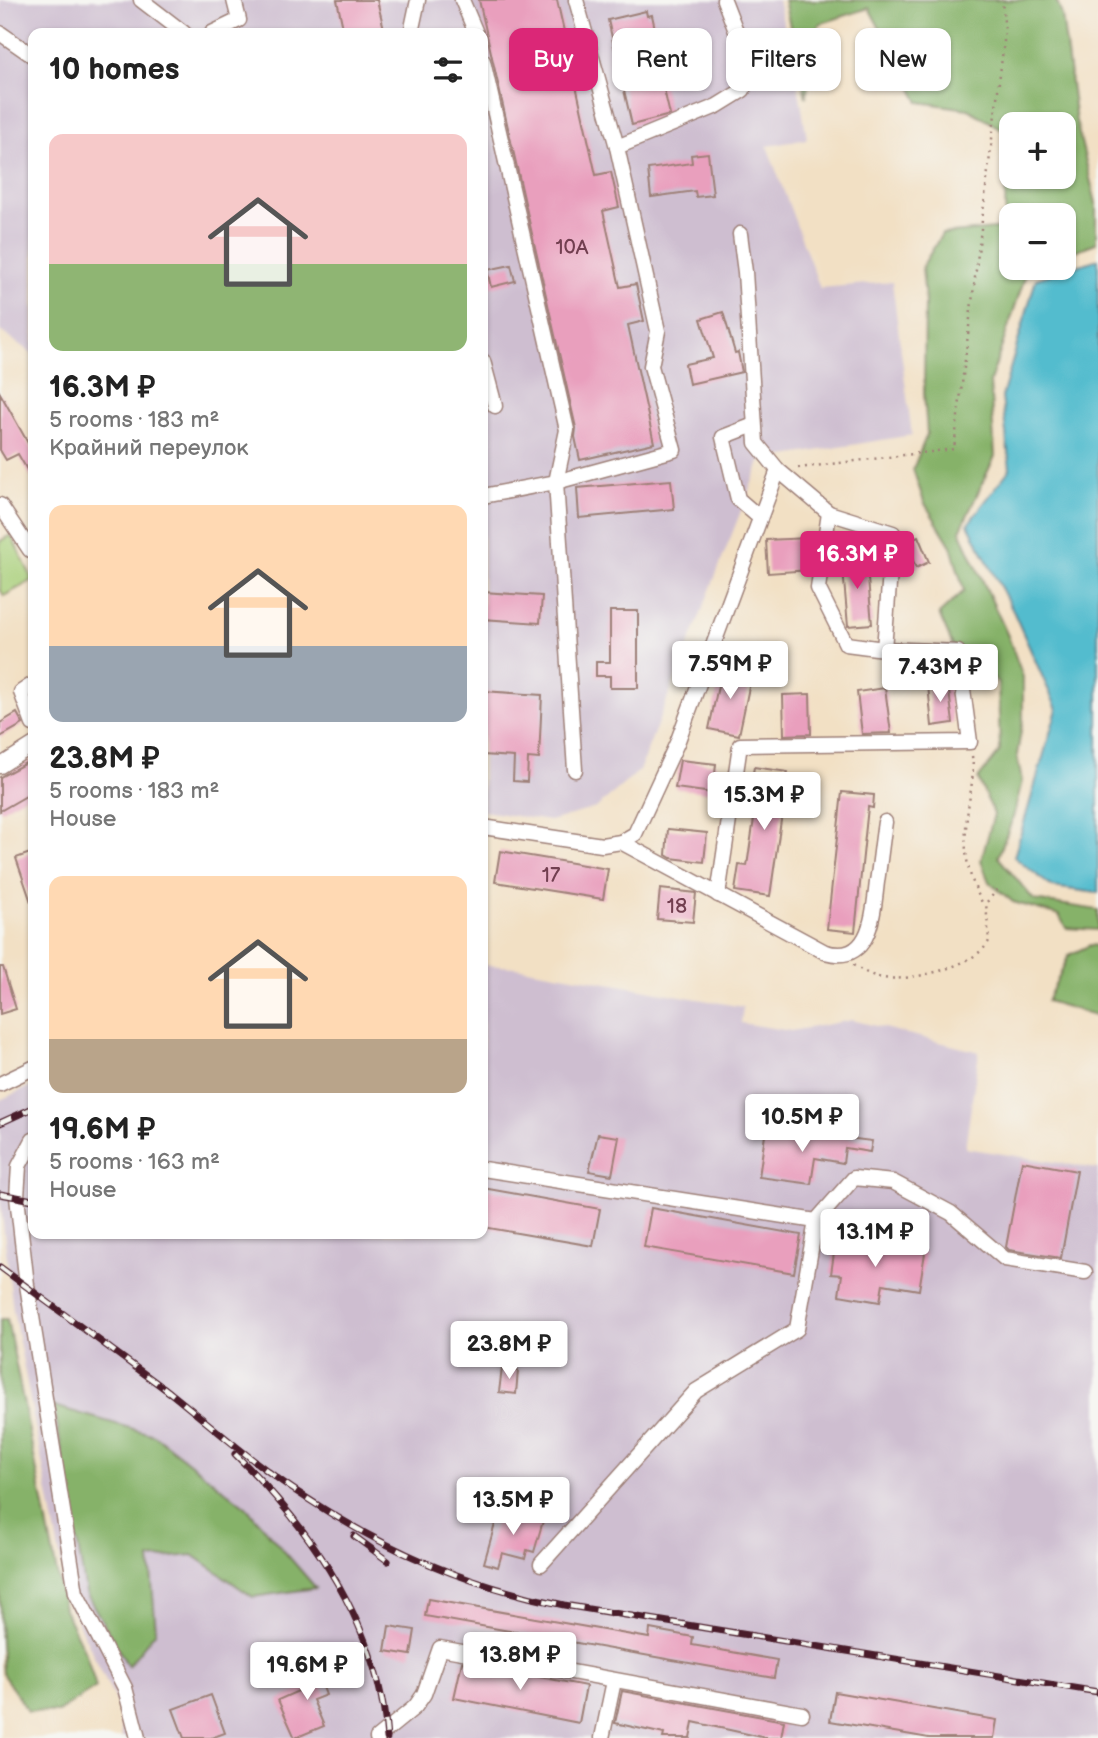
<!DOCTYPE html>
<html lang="en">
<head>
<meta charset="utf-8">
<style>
  :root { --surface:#fff; --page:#f2f2f2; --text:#222; --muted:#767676; --accent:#db2777 }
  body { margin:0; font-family:"Balsamiq Sans",sans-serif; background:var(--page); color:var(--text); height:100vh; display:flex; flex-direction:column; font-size:26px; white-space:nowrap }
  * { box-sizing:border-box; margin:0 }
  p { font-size:23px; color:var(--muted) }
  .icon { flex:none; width:38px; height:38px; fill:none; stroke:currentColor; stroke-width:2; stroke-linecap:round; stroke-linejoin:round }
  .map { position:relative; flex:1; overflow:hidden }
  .sheet { position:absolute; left:28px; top:28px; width:460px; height:1211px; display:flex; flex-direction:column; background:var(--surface); border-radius:14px; box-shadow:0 2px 5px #0004 }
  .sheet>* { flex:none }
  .hud { position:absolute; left:509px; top:28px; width:483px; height:63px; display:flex; gap:14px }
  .controls { position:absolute; left:999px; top:112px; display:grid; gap:14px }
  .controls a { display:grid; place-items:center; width:77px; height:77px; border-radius:14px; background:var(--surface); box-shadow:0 2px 5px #0004; font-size:35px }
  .price { position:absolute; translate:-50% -60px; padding:0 16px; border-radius:7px; background:#fff; color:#222; font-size:23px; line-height:46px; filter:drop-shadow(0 2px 4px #0008) }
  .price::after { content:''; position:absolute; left:50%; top:42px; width:21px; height:16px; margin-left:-10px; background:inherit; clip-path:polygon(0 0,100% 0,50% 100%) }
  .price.on { background:var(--accent); color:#fff }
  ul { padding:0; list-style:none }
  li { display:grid; align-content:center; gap:14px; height:371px; padding:0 21px }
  li span { display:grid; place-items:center; height:217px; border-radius:14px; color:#555 }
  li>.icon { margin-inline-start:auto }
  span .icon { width:126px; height:126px; fill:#fffc; stroke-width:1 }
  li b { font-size:30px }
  h2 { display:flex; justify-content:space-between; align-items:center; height:84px; padding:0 21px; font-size:30px }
  .tag { padding:0 24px; border-radius:14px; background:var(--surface); box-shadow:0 2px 5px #0004; font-size:24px; line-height:63px }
  .tag.on { background:var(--accent); color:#fff }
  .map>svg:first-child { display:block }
  .industrial { fill:#cebed0 }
  .green { fill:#a9cf79; stroke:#7a7752; stroke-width:2 }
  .forest { fill:#86b269; stroke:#68684a; stroke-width:2; fill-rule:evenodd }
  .water { fill:#52bcce; stroke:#4e6e7c; stroke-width:2 }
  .building { fill:#e99fbd }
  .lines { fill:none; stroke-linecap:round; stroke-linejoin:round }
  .minor-casing { stroke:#9e8078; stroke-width:17 }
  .path { stroke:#9e8078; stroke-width:2.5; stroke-dasharray:2 5; stroke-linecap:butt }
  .minor { stroke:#fff; stroke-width:14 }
  .rail-casing { stroke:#4a1f2b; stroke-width:7 }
  .rail { stroke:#f6f6f2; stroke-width:4.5; stroke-dasharray:13; stroke-linecap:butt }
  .labels { text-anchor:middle; stroke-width:5; stroke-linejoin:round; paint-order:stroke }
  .number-label { font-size:21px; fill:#723f50 }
</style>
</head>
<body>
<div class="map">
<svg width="1098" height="1738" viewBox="0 0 1098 1738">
  <rect width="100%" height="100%" fill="#f6f6f2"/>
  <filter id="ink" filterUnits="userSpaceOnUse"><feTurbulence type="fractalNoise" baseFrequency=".0143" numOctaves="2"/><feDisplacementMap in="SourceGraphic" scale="14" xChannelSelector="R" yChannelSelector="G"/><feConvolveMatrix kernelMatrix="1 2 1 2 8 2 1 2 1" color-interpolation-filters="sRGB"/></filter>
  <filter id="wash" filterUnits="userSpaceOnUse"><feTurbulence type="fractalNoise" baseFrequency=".00686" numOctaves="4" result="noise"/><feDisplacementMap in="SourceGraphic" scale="28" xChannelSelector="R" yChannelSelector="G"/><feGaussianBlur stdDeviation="1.57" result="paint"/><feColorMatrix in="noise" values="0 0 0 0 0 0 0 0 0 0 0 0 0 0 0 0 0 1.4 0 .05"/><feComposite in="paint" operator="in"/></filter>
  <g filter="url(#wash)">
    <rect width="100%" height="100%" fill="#f2e0c4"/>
    <g class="industrial">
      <path d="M 0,0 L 778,0 L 800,96 L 807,139 L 767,146 L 820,288 L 892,282 L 912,435 L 761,460 L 639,771 L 596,808 L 550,821 L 483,811 L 483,33 L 33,33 L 33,354 L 0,331 Z"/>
      <path d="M 483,965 L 516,967 L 743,1007 L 741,1023 L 791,1031 L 852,1020 L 979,1052 L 965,1148 L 1098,1169 L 1098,1738 L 122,1738 L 120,1710 L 69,1604 L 13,1310 L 0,1198 L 0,1100 L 33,1085 L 33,1234 L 483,1234 Z"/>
    </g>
    <path class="green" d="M 11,535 L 33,580 L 4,596 L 0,589 L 0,541 Z"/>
    <g class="forest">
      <path d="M 784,0 L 1056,0 L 1062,15 L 1076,121 L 1096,203 L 1096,243 L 1064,255 L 1064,215 L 1012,215 L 1012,268 L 1039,268 L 1026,274 L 990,382 L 995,456 L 960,531 L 1008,636 L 1023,677 L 1023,719 L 1017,755 L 1022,781 L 1013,818 L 998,857 L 1034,900 L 1098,910 L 1098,930 L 1066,928 L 1059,915 L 1013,902 L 989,882 L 981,861 L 994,814 L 978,779 L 1000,751 L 998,683 L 986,670 L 953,646 L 939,614 L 964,591 L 951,546 L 924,502 L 913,469 L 927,434 L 924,393 L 925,300 L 922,267 L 942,234 L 1005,228 L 1006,132 L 968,109 L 919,102 L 869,8 L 819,24 L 806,97 ZM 1012,124 L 1064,124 L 1064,177 L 1012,177 Z"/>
      <path d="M 1090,945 L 1098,946 L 1098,1016 L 1047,1001 L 1069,955 Z"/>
      <path d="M 0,1319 L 7,1319 L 64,1609 L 86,1654 L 96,1687 L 58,1712 L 28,1711 L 3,1675 L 0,1623 Z"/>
      <path d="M 54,1406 L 154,1435 L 246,1507 L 316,1588 L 253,1597 L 193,1555 L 150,1559 L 156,1631 L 128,1666 L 86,1593 Z"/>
    </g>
    <path class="water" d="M 1098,259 L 1098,893 L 1052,887 L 1014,857 L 1057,709 L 1014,613 L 968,524 L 1010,469 L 1002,397 L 1036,279 Z"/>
    <g id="blocks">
      <g class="building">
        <path d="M 337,0 L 377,0 L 385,33 L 344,33 Z"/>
        <path d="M 479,0 L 557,0 L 596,175 L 611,172 L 619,207 L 603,211 L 620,287 L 636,284 L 644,321 L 628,325 L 654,443 L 580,460 L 575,437 L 576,428 Z"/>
        <path d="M 646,11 L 647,16 L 652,15 L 655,29 L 650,30 L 670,115 L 632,125 L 608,20 Z"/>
        <path d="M 708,153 L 713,195 L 696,197 L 695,191 L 651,197 L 648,169 L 692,163 L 691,155 Z"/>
        <path d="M 511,265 L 515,281 L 491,287 L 487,270 Z"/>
        <path d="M 723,312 L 735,353 L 738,352 L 742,372 L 689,384 L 685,364 L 713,358 L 701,319 Z"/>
        <path d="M 0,393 L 33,452 L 33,480 L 18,454 L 6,460 L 0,450 Z"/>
        <path d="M 671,480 L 674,509 L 579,518 L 577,488 Z"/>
        <path d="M 918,536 L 929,562 L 916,568 L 905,542 Z"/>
        <path d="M 809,538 L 810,570 L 768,573 L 766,540 Z"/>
        <path d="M 866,556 L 872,624 L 848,626 L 842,558 Z"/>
        <path d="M 483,592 L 542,596 L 540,623 L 483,619 Z"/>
        <path d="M 610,611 L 638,611 L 638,688 L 610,688 L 610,676 L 596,676 L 596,662 L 610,662 Z"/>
        <path d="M 722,667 L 752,673 L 739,735 L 709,729 Z"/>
        <path d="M 948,683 L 953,723 L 932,726 L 928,685 Z"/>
        <path d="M 885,688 L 891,733 L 862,734 L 857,692 Z"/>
        <path d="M 483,691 L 542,695 L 539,759 L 528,758 L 527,782 L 513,781 L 514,757 L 483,755 Z"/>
        <path d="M 810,694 L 811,734 L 784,735 L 783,695 Z"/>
        <path d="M 17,713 L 23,724 L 0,737 L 0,723 Z"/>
        <path d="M 33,759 L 33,792 L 0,811 L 0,777 Z"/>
        <path d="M 680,760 L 716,764 L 713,793 L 675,788 Z"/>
        <path d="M 754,767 L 788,772 L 770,896 L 735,891 L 739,865 L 747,866 L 758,792 L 750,791 Z"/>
        <path d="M 842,792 L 874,795 L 873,808 L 868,807 L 855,932 L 827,929 Z"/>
        <path d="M 668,829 L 707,833 L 704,862 L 671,858 L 666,855 Z"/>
        <path d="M 500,851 L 608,869 L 603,899 L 495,882 Z"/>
        <path d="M 33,852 L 33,902 L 31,902 L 16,858 Z"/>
        <path d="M 660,889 L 696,893 L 693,922 L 657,919 Z"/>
        <path d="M 0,967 L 3,967 L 16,1009 L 0,1014 Z"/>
        <path d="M 766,1128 L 872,1141 L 870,1152 L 845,1148 L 843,1163 L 815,1158 L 811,1184 L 759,1177 Z"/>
        <path d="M 598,1134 L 619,1137 L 612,1175 L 589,1171 Z"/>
        <path d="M 1022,1161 L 1077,1171 L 1061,1258 L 1009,1250 L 1006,1247 Z"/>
        <path d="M 483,1188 L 600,1209 L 593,1246 L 483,1227 Z"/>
        <path d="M 651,1208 L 801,1235 L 794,1273 L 644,1247 Z"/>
        <path d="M 836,1239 L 925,1253 L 919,1290 L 883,1284 L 880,1302 L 839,1295 L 842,1275 L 831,1274 Z"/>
        <path d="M 502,1368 L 518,1370 L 516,1394 L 499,1392 Z"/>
        <path d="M 499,1510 L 543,1521 L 534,1552 L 527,1550 L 525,1559 L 502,1553 L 498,1567 L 484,1563 Z"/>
        <path d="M 428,1599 L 649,1638 L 650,1629 L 693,1637 L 692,1645 L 777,1660 L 774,1678 L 425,1616 Z"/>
        <path d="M 389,1626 L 415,1630 L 411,1655 L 385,1651 Z"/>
        <path d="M 331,1659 L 337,1675 L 321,1682 L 326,1695 L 313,1700 L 324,1726 L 295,1738 L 278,1700 L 314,1684 L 308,1669 Z"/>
        <path d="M 462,1662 L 586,1686 L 579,1723 L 454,1698 Z"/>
        <path d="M 622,1691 L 784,1721 L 781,1738 L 766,1738 L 693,1722 L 690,1738 L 663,1738 L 664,1734 L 615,1723 Z"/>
        <path d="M 835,1692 L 997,1720 L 994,1738 L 929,1738 L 830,1721 Z"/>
        <path d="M 211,1695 L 225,1733 L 211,1738 L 184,1738 L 173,1709 Z"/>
      </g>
    </g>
  </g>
  <g filter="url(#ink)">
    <use href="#blocks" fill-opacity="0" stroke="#9e8078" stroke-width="2"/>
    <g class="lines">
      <defs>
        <g id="minor">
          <path d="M 141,0 L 184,33"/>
          <path d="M 462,0 L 476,33"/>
          <path d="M 576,0 L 617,147"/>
          <path d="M 0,33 L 33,56"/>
          <path d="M 212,33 L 239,20 L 234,0"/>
          <path d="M 411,33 L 418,0"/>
          <path d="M 483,61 L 567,430 L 556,482 L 674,450 L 651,366 L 658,331 L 617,147 L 717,106 L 743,90 L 741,44 L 724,0"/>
          <path d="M 483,361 L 495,406"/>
          <path d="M 754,425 L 723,437 L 738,499 L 760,518"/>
          <path d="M 483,496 L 556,482 L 575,770"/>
          <path d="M 0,505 L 30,550"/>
          <path d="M 829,513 L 893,533 L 884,649"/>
          <path d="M 33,684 L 21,692 L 33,724"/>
          <path d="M 0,766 L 33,745"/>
          <path d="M 483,827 L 602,845 L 621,842 L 635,834 L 677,743 L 778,470"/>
          <path d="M 621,842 L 825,952 C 871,965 873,915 877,882 C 880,862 882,842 885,822"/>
          <path d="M 718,895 L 740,745 L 970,742 L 958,652 L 884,649 L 846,644 L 818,588 L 829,513 L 778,470 L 756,443 L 745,272 L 740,234"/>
          <path d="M 0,1084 L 33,1068"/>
          <path d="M 33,1140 L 19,1166 L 17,1197 L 27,1285 L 76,1593 L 125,1688 L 138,1738"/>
          <path d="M 483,1169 L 816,1221 L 854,1178 L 893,1182 L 951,1213 L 1005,1259 L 1085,1272"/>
          <path d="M 541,1564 L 696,1391 L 797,1329 L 816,1221"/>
          <path d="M 377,1738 L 415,1707 L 424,1694 L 440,1648 L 802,1714"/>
          <path d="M 602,1738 L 614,1681"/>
        </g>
      </defs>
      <use href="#minor" class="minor-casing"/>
      <g class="path">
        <path d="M 798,468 L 954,449 L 1005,33 L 1002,0"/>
        <path d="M 972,756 C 975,777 969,796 967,817 C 963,853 967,875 984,906"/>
        <path d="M 853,965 C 863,971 871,976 883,978 C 909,982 977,966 989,941 L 986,903 L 998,889"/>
      </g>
      <use href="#minor" class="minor"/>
      <defs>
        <g id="rail">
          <path d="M 0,1123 L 33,1108"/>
          <path d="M 0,1194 L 33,1200"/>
          <path d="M 0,1267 L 169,1392"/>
          <path d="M 163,1387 C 210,1424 255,1465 305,1497 C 387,1551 468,1586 564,1605 L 1098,1692"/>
          <path d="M 235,1454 C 313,1531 379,1627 387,1738"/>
          <path d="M 354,1536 L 388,1561"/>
        </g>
      </defs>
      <use href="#rail" class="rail-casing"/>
      <use href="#rail" class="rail"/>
    </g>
  </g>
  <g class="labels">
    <g class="number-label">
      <text x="572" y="254">10А</text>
      <text x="551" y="882">17</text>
      <text x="677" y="913">18</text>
    </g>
  </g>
</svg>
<div class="controls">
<a>+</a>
<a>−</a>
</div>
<b class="price on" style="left:857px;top:591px">16.3M ₽</b>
<b class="price" style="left:730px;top:701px">7.59M ₽</b>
<b class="price" style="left:940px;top:704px">7.43M ₽</b>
<b class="price" style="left:764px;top:832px">15.3M ₽</b>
<b class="price" style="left:802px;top:1154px">10.5M ₽</b>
<b class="price" style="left:875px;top:1269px">13.1M ₽</b>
<b class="price" style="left:509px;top:1381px">23.8M ₽</b>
<b class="price" style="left:513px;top:1537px">13.5M ₽</b>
<b class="price" style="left:520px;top:1692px">13.8M ₽</b>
<b class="price" style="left:307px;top:1702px">19.6M ₽</b>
<div class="hud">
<a class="tag on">Buy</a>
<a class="tag">Rent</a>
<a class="tag">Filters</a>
<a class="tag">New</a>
</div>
<section class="sheet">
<h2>10 homes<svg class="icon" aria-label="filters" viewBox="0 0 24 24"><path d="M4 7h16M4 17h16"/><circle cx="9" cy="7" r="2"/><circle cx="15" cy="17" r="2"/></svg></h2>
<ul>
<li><span style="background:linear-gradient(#f6c9c9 60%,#8fb573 0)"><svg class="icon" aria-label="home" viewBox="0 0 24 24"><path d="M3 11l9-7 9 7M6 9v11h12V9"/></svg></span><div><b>16.3M ₽</b><p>5 rooms · 183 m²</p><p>Крайний переулок</p></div></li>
<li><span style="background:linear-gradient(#ffd9b3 65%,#9aa5b1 0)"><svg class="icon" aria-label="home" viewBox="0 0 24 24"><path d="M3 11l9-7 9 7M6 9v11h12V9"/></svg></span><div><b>23.8M ₽</b><p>5 rooms · 183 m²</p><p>House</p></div></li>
<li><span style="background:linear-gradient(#ffd9b3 75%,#b9a48a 0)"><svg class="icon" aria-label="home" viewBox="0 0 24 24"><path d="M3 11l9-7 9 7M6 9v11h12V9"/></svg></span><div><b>19.6M ₽</b><p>5 rooms · 163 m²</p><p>House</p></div></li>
</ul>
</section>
</div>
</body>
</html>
